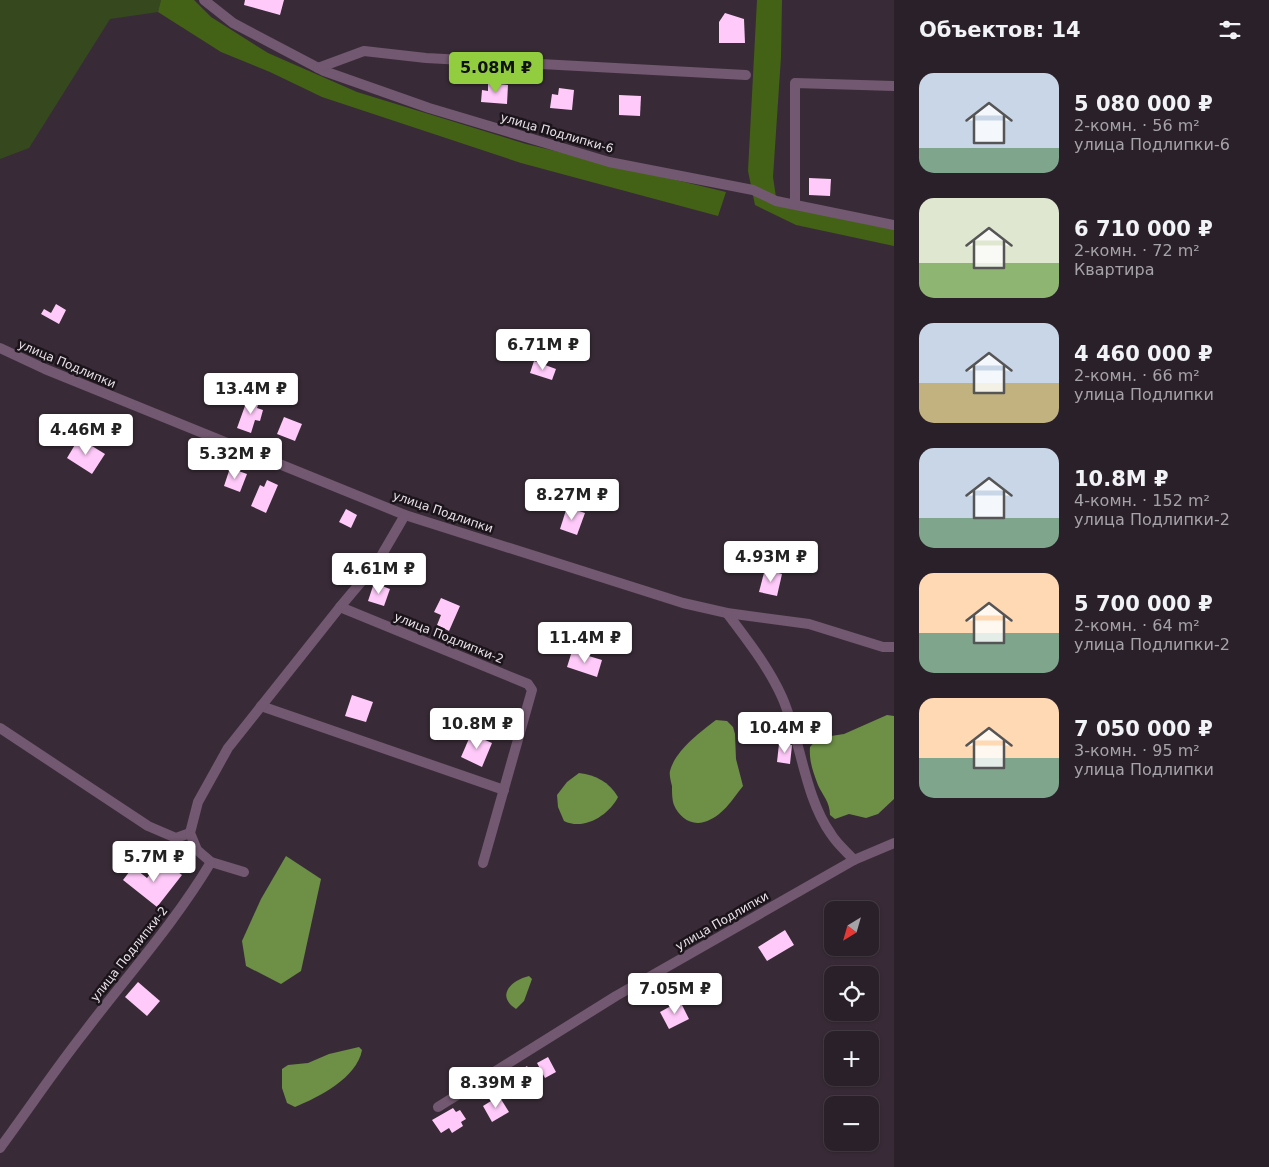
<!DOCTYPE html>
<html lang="ru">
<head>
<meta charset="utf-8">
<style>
  :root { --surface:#2a2029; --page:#362d35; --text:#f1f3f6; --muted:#a5a3a8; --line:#463e46; --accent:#91cd3f }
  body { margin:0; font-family:"DejaVu Sans",sans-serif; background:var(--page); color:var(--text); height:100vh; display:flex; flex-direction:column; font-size:19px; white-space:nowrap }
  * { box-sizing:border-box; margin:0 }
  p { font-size:16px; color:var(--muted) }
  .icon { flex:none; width:28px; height:28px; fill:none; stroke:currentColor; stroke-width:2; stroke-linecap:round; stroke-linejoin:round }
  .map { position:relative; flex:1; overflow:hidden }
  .panel { display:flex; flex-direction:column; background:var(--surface); width:375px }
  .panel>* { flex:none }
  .needle { width:32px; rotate:217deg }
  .tools { position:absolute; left:824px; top:901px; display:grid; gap:10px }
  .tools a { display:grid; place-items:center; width:55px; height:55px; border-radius:10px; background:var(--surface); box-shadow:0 1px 4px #0004,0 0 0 1px var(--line); font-size:25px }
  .price { position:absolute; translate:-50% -42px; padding:0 11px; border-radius:5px; background:#fff; color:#222; font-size:16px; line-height:32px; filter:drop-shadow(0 1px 2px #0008) }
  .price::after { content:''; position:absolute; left:50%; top:30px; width:15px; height:11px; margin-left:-8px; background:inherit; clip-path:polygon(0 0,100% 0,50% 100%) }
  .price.on { background:var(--accent); color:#111 }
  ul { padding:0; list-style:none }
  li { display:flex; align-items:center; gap:15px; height:125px; padding:0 25px }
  li span { display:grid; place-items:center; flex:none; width:140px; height:100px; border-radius:15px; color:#555 }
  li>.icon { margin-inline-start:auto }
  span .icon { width:60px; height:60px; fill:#fffc; stroke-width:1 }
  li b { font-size:21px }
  h2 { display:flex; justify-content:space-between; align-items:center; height:60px; padding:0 25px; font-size:21px }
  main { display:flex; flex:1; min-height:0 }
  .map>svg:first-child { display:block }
  .green { fill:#36491e }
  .forest { fill:#436216 }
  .water { fill:#6d8f46 }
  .building { fill:#ffcafa }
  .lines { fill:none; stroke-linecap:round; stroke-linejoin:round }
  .minor { stroke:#725870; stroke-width:10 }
  .labels { text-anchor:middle; stroke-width:5; stroke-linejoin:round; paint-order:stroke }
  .street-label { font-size:12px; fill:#eae1e9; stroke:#1b151b }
</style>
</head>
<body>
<main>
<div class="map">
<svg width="894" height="1167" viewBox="0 0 894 1167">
  <rect width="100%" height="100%" fill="#382b37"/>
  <path class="green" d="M 0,0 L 161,0 L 158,12 L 110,19 L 29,148 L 0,159 Z"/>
  <g class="forest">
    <path d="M 161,0 L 194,0 L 211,17 L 268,53 L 357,92 L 526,144 L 726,192 L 718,216 L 521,163 L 322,97 L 270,72 L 221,52 L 158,12 Z"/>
    <path d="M 757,0 L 782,0 L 781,57 L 773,177 L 777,204 L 894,229 L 894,246 L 796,225 L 755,205 L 748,171 Z"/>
  </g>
  <g class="water">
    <path d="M 887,715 L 894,716 L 894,799 L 878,814 L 866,818 L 849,814 L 835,819 L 830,815 C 830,802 823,796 818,785 C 813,772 809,761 810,747 L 818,738 L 844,734 Z"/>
    <path d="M 716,720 L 727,721 L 733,727 L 735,734 L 736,759 L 743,786 C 732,800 722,817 704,822 C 691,826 679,817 674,805 C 672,800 672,792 672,786 C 671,782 669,775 670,771 C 675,751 700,732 716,720 Z"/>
    <path d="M 579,773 C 596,775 609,782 618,797 C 609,815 584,831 564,821 L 558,807 L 557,795 L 567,782 Z"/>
    <path d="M 286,856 L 321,879 L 301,971 L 281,984 L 246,966 L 242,941 L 261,899 Z"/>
    <path d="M 529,976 L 532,979 L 524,1001 L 516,1009 C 495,995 512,980 529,976 Z"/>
    <path d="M 359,1047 L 362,1050 C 357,1078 319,1097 295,1107 L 287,1103 L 282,1088 L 282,1069 L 288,1065 L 308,1063 L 329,1054 Z"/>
  </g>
  <g class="building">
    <path d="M 245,0 L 284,0 L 280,15 L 244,5 Z"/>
    <path d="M 725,13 L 744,19 L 745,43 L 719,43 L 719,22 Z"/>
    <path d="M 488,83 L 508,85 L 507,104 L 481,102 L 482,90 L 488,91 Z"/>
    <path d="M 559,88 L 574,90 L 572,110 L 550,108 L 552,94 L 558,95 Z"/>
    <path d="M 619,95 L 641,96 L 640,116 L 619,115 Z"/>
    <path d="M 809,178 L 831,179 L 830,196 L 809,195 Z"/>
    <path d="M 56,304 L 66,310 L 59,324 L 41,314 L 44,309 L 51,313 Z"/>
    <path d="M 534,361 L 556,369 L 552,380 L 530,373 Z"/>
    <path d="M 252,394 L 261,397 L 257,408 L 263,410 L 260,421 L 255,420 L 251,433 L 237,428 L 246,403 L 249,404 Z"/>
    <path d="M 284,417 L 302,424 L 295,441 L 277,434 Z"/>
    <path d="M 79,438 L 105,454 L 92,474 L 67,458 Z"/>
    <path d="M 230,468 L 247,474 L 240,492 L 224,486 Z"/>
    <path d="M 267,480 L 278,485 L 266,513 L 251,506 L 260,485 L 264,487 Z"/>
    <path d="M 567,507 L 585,513 L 577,535 L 560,529 Z"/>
    <path d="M 346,509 L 357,515 L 351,528 L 339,522 Z"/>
    <path d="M 765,569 L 782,574 L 777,596 L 759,592 Z"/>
    <path d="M 374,583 L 390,589 L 384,606 L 368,601 Z"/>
    <path d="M 441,598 L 460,606 L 449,631 L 437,625 L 441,615 L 434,612 Z"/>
    <path d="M 572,651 L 602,660 L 597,677 L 567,667 Z"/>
    <path d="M 352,695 L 373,702 L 366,722 L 345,716 Z"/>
    <path d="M 471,734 L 492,743 L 482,767 L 461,757 Z"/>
    <path d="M 779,744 L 792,745 L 790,764 L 777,762 Z"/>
    <path d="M 167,864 L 182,875 L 157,907 L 123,880 L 133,867 L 147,878 L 156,867 L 161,871 Z"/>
    <path d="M 785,930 L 794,945 L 767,961 L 758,947 Z"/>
    <path d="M 138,982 L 160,1001 L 147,1016 L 125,997 Z"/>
    <path d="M 680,1001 L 689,1019 L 669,1029 L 660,1012 Z"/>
    <path d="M 548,1057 L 556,1072 L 545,1078 L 537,1063 Z"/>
    <path d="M 527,1066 L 542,1089 L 532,1096 L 523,1081 L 512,1088 L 506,1079 Z"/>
    <path d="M 499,1096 L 509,1112 L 492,1122 L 483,1106 Z"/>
    <path d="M 453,1108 L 456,1112 L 460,1110 L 466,1119 L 461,1122 L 463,1126 L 452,1133 L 449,1128 L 441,1133 L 432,1120 Z"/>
  </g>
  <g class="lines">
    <g class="minor">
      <path d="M 204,0 L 233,23 L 324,71 L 429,108 L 609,162 L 753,190 L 776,201 L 894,225"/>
      <path d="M 318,68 L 364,51 L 426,58 L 746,75"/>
      <path d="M 795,204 L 795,83 L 894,86"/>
      <path d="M 0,348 L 45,369 L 405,515 L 683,603 L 727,613 L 809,624 L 883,647 L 894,647"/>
      <path d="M 340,607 L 528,684 L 532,690 L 483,863"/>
      <path d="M 727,613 C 747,640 768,666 782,697 C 801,740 804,796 831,834 C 837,844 847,852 854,860"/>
      <path d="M 261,706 L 504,790"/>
      <path d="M 0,728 L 148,826 L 176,838 L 190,833"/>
      <path d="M 244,872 L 211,862 L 197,850 L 190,833 L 198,802 L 228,748 L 340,607 L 377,563 L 405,515"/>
      <path d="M 438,1107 L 616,996 L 854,860 L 894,843"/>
      <path d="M 0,1148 C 28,1110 54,1071 83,1034 C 126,977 174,924 211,862"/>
    </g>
  </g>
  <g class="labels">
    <g class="street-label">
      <text transform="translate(557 133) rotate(16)" y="4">улица Подлипки-6</text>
      <text transform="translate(67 364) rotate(23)" y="4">улица Подлипки</text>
      <text transform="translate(443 512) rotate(19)" y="4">улица Подлипки</text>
      <text transform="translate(449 638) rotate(22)" y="4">улица Подлипки-2</text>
      <text transform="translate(722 921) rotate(-30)" y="4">улица Подлипки</text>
      <text transform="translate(129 954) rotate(-52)" y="4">улица Подлипки-2</text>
    </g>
  </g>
</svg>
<div class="tools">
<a><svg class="needle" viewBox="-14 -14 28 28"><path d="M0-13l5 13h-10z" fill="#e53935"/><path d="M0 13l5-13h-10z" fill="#a5a3a8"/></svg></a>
<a><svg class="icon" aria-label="locate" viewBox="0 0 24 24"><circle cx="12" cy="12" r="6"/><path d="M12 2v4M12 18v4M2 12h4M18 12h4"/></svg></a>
<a>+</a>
<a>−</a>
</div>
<b class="price on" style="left:496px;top:94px">5.08M ₽</b>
<b class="price" style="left:543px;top:371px">6.71M ₽</b>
<b class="price" style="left:251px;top:415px">13.4M ₽</b>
<b class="price" style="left:86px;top:456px">4.46M ₽</b>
<b class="price" style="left:235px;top:480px">5.32M ₽</b>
<b class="price" style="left:572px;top:521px">8.27M ₽</b>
<b class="price" style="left:771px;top:583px">4.93M ₽</b>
<b class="price" style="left:379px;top:595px">4.61M ₽</b>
<b class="price" style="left:585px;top:664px">11.4M ₽</b>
<b class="price" style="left:477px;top:750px">10.8M ₽</b>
<b class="price" style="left:785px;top:754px">10.4M ₽</b>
<b class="price" style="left:154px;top:883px">5.7M ₽</b>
<b class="price" style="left:675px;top:1015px">7.05M ₽</b>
<b class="price" style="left:496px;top:1109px">8.39M ₽</b>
</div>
<section class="panel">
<h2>Объектов: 14<svg class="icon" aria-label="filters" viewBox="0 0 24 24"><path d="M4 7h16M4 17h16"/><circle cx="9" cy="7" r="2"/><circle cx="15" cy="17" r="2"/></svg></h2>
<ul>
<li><span style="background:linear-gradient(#c9d6e8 75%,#7fa58c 0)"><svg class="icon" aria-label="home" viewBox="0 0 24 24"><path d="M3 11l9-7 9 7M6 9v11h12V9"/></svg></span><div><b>5 080 000 ₽</b><p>2-комн. · 56 m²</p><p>улица Подлипки-6</p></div></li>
<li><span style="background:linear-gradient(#dfe7d0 65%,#8fb573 0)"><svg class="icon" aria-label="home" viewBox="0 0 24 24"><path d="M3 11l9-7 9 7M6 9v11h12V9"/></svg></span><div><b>6 710 000 ₽</b><p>2-комн. · 72 m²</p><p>Квартира</p></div></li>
<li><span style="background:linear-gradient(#c9d6e8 60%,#c2b280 0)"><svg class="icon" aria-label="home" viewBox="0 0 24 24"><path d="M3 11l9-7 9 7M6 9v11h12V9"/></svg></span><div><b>4 460 000 ₽</b><p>2-комн. · 66 m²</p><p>улица Подлипки</p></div></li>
<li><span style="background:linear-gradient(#c9d6e8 70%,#7fa58c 0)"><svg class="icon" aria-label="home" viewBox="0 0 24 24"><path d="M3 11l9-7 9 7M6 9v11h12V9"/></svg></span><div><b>10.8M ₽</b><p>4-комн. · 152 m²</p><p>улица Подлипки-2</p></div></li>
<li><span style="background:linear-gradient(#ffd9b3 60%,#7fa58c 0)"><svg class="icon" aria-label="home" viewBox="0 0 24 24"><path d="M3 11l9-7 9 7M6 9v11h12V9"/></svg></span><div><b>5 700 000 ₽</b><p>2-комн. · 64 m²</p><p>улица Подлипки-2</p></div></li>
<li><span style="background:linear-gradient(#ffd9b3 60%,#7fa58c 0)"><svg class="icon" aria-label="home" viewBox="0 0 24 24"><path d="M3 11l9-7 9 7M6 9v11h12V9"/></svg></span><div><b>7 050 000 ₽</b><p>3-комн. · 95 m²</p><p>улица Подлипки</p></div></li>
</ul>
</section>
</main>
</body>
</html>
